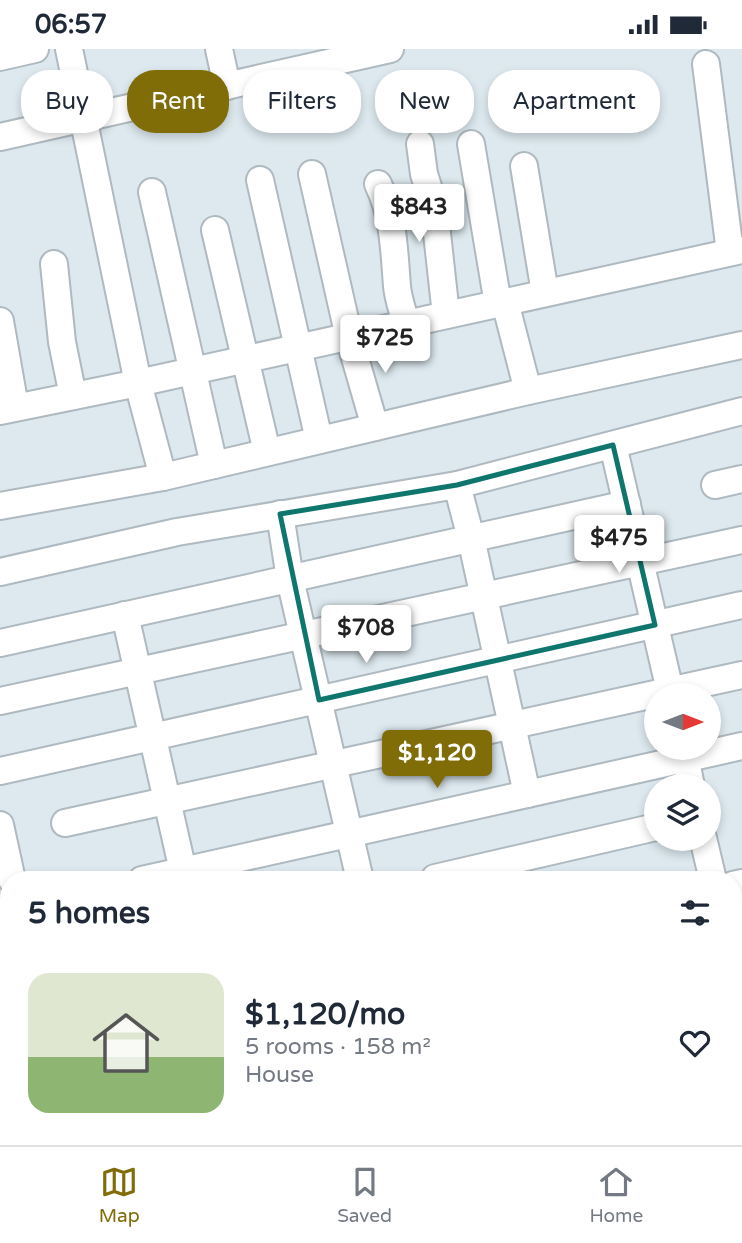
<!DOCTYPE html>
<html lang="en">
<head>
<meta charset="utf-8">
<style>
  :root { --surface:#fff; --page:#f2f2f3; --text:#1f2937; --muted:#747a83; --line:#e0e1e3; --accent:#806d08 }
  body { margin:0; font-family:"Varela Round",sans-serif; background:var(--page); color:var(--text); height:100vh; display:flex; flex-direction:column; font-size:26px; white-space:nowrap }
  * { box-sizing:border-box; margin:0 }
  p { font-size:23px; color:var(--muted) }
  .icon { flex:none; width:38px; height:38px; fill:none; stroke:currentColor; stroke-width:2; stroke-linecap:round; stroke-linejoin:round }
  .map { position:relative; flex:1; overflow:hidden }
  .sheet { position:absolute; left:0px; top:822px; width:742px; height:275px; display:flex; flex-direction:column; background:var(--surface); border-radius:28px 28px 0 0; box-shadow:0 4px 10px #0003 }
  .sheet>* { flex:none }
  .guide { position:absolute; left:21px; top:21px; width:700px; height:63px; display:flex; gap:14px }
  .needle { width:46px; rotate:90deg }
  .tools { position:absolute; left:644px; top:634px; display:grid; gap:14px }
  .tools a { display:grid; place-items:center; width:77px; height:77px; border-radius:50%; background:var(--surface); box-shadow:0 4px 10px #0003; font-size:35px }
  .price { position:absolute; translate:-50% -60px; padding:0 16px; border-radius:7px; background:#fff; color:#222; font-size:23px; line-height:46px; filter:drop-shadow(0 2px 4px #0008) }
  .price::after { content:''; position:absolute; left:50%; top:42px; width:21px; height:16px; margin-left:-10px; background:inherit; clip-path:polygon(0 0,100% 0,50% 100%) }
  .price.current { background:var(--accent); color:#fff }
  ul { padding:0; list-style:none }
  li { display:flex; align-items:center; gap:21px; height:175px; padding:0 28px }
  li+li { border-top:2px solid var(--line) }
  li span { display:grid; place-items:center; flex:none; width:196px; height:140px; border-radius:21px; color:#555 }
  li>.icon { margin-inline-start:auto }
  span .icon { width:84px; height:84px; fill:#fffc; stroke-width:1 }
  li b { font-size:30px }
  h2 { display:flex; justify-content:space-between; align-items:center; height:84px; padding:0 28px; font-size:30px }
  .tag { padding:0 24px; border-radius:28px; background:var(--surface); box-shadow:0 4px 10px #0003; font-size:24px; line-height:63px }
  .tag.current { background:var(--accent); color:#fff }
  .status { display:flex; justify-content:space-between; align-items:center; height:49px; padding:0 35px; background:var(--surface); direction:ltr }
  .status svg { height:19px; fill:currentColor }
  .tabs { display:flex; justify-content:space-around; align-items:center; height:98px; border-top:2px solid var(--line); background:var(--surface); font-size:19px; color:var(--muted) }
  .tabs a { display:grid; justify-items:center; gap:4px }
  .tabs .current { color:var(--accent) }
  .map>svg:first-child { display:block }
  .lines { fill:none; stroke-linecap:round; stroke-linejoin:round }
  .minor-casing { stroke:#aeb9c0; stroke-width:30 }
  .minor { stroke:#fff; stroke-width:26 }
  .marked { fill:none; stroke:#0f766e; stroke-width:5; stroke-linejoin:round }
</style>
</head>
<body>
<div class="status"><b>06:57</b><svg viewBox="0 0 49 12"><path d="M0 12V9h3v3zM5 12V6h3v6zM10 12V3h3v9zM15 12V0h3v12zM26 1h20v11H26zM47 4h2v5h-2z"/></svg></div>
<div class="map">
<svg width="742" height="1096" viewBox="0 0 742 1096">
  <rect width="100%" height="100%" fill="#dde9ef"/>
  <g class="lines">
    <defs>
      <g id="minor">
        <path d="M 69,0 L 138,334 L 163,428"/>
        <path d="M 219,0 L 227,37"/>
        <path d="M 0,8 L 35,0"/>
        <path d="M 706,15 L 730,203"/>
        <path d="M 0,88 L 390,0"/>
        <path d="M 420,95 L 424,125 L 434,157 L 446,266"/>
        <path d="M 471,95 L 498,255"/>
        <path d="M 524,117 L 545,244"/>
        <path d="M 312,125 L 349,288 L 375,378"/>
        <path d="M 260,131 L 319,391"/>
        <path d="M 378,135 C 394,168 394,201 397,237 C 398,250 403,262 406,275"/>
        <path d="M 152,143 L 214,416"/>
        <path d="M 215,181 L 267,403"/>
        <path d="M 54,215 L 62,293 L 73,347"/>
        <path d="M 505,253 L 528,342"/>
        <path d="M 0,272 L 15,358"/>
        <path d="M 0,362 L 138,334 L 742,201"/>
        <path d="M 613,396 L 671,646"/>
        <path d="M 457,436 L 471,489 L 527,745"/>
        <path d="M 715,436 L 742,430"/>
        <path d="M 0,457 L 163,428 L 528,342 L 742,296"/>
        <path d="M 280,465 L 290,530 L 360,831"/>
        <path d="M 0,523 L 177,483 L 457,436 L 742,362"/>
        <path d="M 125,566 L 183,822"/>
        <path d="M 0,594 L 627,455"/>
        <path d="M 0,652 L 742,491"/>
        <path d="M 683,698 L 691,737"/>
        <path d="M 0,722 L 742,556"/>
        <path d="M 65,774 L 742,626"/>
        <path d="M 0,776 L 12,831"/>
        <path d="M 703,789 L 713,831"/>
        <path d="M 435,829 L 656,778"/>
        <path d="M 142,831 L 742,697"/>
        <path d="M 733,836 L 742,834"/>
        <path d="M 0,863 L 9,861"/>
        <path d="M 733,920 L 742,959"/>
        <path d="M 0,928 L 9,926"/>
        <path d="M 0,994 L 9,992"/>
        <path d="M 0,1062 L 9,1060"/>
        <path d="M 65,1088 L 67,1096"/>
        <path d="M 420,1088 L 421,1096"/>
        <path d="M 144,1096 L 177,1088"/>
        <path d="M 734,1096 L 742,1094"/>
      </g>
    </defs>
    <use href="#minor" class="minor-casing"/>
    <use href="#minor" class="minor"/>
  </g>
  <path class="marked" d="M 613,396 L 655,576 L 319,651 L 280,465 L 457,436 Z"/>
</svg>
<div class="tools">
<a><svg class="needle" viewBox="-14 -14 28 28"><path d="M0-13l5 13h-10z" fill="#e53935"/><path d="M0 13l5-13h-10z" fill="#747a83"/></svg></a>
<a><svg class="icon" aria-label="layers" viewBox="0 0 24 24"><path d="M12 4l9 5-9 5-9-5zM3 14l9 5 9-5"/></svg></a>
</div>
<b class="price" style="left:419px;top:195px">$843</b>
<b class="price" style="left:385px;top:326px">$725</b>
<b class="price" style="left:619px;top:526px">$475</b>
<b class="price" style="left:366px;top:616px">$708</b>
<b class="price current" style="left:437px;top:741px">$1,120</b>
<div class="guide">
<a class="tag">Buy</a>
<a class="tag current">Rent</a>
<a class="tag">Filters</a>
<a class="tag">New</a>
<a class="tag">Apartment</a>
</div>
<section class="sheet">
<h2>5 homes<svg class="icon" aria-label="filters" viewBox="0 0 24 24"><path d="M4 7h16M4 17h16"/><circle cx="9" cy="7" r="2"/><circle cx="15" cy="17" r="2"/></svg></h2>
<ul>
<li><span style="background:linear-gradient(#dfe7d0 60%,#8fb573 0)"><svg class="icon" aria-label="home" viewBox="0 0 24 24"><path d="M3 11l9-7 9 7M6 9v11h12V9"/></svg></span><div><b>$1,120/mo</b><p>5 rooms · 158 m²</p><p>House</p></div><svg class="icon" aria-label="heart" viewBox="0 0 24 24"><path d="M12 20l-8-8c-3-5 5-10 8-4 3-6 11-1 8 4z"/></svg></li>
</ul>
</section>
</div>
<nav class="tabs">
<a class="current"><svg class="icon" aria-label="map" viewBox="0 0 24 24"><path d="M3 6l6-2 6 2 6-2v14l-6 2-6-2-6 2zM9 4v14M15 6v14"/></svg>Map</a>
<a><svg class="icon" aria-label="saved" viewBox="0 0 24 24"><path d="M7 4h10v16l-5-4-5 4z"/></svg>Saved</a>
<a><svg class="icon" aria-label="home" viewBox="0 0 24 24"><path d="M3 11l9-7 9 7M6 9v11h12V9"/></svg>Home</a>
</nav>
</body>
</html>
